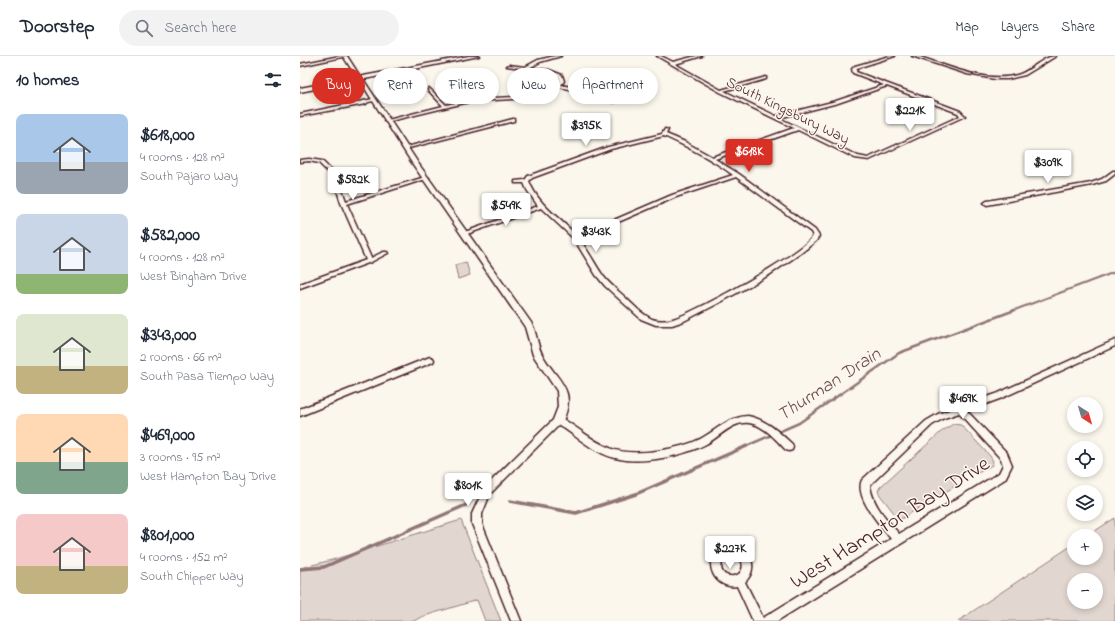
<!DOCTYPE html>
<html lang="en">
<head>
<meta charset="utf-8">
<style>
  :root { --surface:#fff; --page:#f2f2f3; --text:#1f2937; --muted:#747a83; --line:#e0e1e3; --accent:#d93025 }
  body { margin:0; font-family:"Indie Flower",sans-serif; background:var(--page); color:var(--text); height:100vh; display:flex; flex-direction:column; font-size:15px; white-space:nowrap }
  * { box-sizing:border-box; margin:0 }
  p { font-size:13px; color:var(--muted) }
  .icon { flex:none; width:22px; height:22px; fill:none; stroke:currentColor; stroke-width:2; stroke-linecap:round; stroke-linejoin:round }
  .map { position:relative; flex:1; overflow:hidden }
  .details { display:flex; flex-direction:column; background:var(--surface); width:300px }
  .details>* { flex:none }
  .guide { position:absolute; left:12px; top:12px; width:380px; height:36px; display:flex; gap:8px }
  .needle { width:26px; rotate:143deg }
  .fabs { position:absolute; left:767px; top:341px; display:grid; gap:8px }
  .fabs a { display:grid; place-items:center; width:36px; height:36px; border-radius:50%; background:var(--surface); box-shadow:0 2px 6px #0003; font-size:20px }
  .price { position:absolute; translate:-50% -34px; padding:0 9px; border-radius:4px; background:#fff; color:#222; font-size:13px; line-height:26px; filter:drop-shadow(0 1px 2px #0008) }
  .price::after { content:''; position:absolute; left:50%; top:24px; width:12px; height:9px; margin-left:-6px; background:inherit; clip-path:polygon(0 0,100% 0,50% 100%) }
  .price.current { background:var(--accent); color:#fff }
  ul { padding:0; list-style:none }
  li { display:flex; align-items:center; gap:12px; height:100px; padding:0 16px }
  li span { display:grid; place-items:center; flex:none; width:112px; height:80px; border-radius:8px; color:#555 }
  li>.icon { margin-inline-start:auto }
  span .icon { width:48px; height:48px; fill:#fffc; stroke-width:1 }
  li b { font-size:17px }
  h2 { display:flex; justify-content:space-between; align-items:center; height:48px; padding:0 16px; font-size:17px }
  .chip { padding:0 14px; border-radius:18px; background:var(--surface); box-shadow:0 2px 6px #0003; font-size:14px; line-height:36px }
  .chip.current { background:var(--accent); color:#fff }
  header { display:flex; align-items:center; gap:24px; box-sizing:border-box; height:56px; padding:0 20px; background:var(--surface); border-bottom:1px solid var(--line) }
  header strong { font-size:19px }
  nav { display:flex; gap:22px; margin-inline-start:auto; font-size:14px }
  .search { width:280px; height:36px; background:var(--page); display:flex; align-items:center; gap:10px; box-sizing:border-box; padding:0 14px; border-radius:22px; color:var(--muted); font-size:15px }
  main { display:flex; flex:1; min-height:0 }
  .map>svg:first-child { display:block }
  .green { fill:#e2d7d0; stroke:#967b7e; fill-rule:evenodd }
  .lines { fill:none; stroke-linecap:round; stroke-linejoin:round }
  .stream-far2 { stroke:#907477; stroke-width:2 }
  .stream-far1 { stroke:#907477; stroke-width:2.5 }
  .stream { stroke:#907477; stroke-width:3.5 }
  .minor-casing { stroke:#4a1f2b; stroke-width:3 }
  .tertiary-casing { stroke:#4a1f2b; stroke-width:3 }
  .secondary-casing { stroke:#4a1f2b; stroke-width:3 }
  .primary-casing { stroke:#4a1f2b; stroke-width:3 }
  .minor { fill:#fbf7ec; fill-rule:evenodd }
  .tertiary { fill:#fbf7ec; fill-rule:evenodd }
  .secondary { fill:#fbf7ec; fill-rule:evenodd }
  .primary { fill:#fbf7ec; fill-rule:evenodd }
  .labels { text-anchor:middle; stroke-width:3; stroke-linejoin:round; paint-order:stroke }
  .far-street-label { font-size:15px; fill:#4a1f2b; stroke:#fbf7ec }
  .water-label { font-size:19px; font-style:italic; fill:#6d4a51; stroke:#fbf7ec }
  .near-street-label { font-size:22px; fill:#4a1f2b; stroke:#fbf7ec }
</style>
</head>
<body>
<header>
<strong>Doorstep</strong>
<div class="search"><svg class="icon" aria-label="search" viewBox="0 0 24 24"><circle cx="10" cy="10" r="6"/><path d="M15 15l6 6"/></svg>Search here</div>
<nav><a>Map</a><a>Layers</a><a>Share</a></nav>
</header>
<main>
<section class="details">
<h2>10 homes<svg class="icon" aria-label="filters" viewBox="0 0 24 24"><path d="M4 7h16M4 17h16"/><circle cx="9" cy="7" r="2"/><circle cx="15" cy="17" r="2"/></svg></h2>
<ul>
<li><span style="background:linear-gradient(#a9c7e8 60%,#9aa5b1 0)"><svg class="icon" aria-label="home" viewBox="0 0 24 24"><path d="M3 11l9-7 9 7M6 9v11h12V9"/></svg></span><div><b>$618,000</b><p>4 rooms · 128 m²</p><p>South Pajaro Way</p></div></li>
<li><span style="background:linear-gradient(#c9d6e8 75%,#8fb573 0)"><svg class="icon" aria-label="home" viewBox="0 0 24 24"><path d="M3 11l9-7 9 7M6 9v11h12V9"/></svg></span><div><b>$582,000</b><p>4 rooms · 128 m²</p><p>West Bingham Drive</p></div></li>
<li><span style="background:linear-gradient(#dfe7d0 65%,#c2b280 0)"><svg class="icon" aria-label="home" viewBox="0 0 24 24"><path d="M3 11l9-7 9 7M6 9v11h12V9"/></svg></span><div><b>$343,000</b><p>2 rooms · 66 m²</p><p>South Pasa Tiempo Way</p></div></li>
<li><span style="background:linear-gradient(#ffd9b3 60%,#7fa58c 0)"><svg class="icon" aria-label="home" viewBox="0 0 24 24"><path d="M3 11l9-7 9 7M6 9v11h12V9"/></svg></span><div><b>$469,000</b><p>3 rooms · 95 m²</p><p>West Hampton Bay Drive</p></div></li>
<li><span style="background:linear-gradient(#f6c9c9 65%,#c2b280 0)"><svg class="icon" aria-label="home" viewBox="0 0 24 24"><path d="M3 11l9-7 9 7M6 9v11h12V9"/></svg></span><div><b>$801,000</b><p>4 rooms · 152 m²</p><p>South Chipper Way</p></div></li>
</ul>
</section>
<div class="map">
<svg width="815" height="565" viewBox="0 0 815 565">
  <rect width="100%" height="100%" fill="#fbf7ec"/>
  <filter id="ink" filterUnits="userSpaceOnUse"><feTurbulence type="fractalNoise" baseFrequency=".025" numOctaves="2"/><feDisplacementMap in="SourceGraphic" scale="8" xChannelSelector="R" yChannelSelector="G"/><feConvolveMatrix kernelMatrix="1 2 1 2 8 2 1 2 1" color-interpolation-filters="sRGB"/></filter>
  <g filter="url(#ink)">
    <g class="green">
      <path d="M 166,206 L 170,219 L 158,223 L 155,209 Z"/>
      <path d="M 653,368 L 661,369 L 690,400 L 693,405 L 692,409 L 678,417 L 676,415 L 666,414 L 664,418 L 654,421 L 654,424 L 657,429 L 601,463 L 598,462 L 580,439 L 578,435 L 580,431 L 641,376 Z"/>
      <path d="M 815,462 L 815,565 L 658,565 L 774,488 L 774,502 L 796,502 L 796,480 L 787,480 ZM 774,524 L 796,524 L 796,546 L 774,546 Z"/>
      <path d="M 161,464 L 201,565 L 185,565 L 177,544 L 121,561 L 114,565 L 0,565 L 0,512 L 32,504 Z"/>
    </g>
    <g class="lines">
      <path class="stream-far2" d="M 712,255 L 815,216"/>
      <path class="stream-far1" d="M 444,391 L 499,367 L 599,297 L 715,254"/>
      <g class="stream">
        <path d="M 210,445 L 276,457 L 336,438 L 447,390"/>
        <path d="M 0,513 L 24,511 L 166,449"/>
      </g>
      <defs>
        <g id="minor">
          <path d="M 40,0 L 47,0 L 0,10 L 0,8 Z"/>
          <path d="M 255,0 L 261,0 L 240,6 L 229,12 L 249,14 L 262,19 L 264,25 L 261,29 L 297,36 L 314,44 L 314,46 L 312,46 L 295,38 L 259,31 L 257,34 L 248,39 L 235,42 L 173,45 L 86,66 L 84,65 L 143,50 L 128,34 L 129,32 L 146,49 L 173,43 L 235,40 L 246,37 L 255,32 L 260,25 L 259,21 L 248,16 L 207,10 L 209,9 L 225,11 L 238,4 Z"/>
          <path d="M 357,0 L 361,0 L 373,6 L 396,0 L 402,0 L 375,8 L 421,34 L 466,21 L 466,23 L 424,35 L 476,60 L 536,45 L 584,29 L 553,17 L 552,13 L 555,10 L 590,0 L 595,0 L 557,12 L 556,16 L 660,55 L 665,60 L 569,104 L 555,102 L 498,74 L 415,103 L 439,118 L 515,174 L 519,180 L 516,185 L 501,197 L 469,219 L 419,247 L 384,265 L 372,269 L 356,269 L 341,263 L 305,230 L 296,219 L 274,183 L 241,152 L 167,178 L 165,179 L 162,177 L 238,150 L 227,134 L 224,127 L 215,127 L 215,125 L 225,124 L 228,120 L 308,91 L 362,78 L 365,73 L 368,74 L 366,78 L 385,86 L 412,101 L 494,72 L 420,36 ZM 587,30 L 658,57 L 660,60 L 568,102 L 558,100 L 479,62 L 538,47 ZM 364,80 C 388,91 412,103 433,119 L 372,139 L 277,180 C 260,162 238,149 229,125 L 232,122 L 311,93 ZM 436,121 L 511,176 L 513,180 C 505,196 393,258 373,263 C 366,265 358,265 352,263 C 343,259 335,251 328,244 C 320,236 311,230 304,221 C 295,209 289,195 279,183 L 376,141 Z"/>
          <path d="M 612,0 L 617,0 C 646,9 686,28 717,19 C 730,16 743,0 756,0 L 725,19 L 708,23 L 695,23 L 667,18 Z"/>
          <path d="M 73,43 L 74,43 L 74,45 L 68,46 L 66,48 L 0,60 L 0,58 Z"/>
          <path d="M 213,63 L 214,63 L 214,65 L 105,93 L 103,92 Z"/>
          <path d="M 9,103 L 22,105 L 37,120 L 46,145 L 125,121 L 129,122 L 47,148 L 71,202 L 83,196 L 87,196 L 88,197 L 71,206 L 0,232 L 0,228 L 66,204 L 41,147 L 33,121 L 19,107 L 9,105 L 0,106 L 0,104 Z"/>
          <path d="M 813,115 L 815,115 L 815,118 L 806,125 L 792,129 L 687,149 L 684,147 L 687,145 L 791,127 L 802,123 Z"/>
          <path d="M 815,284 L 815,290 L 702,342 L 667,355 L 707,397 L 712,409 L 705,423 L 477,565 L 453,565 L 437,530 C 415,534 401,505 420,493 C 442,479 464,508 445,526 L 463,562 L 591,483 C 581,470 554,441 562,424 L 626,365 L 638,358 L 696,338 ZM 659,357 L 701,403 L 703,409 L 699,417 L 599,478 C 587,463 572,449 570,429 L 632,369 L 644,362 ZM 432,499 C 448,501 445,522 430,520 C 417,519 419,501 432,499 Z"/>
          <path d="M 130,301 L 133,302 L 134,304 L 133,306 L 0,360 L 0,353 Z"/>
          <path d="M 448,360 C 467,364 479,376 492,388 L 493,391 L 492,394 L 489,395 L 486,394 C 476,384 464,369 449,367 C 432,365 420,381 406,388 C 384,400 344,408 320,403 C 296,399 278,381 259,369 L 190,438 L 182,458 L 182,468 L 221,565 L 211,565 L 172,468 L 172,458 L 184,432 L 255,362 L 258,361 L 261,362 C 277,371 292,385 310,392 C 332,402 382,393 402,382 C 418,373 429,361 448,360 Z"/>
        </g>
        <path id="tertiary" d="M 59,23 L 63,23 L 118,107 L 232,268 C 237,278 237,290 243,300 C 258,326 278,333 262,367 L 258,368 L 254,367 L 253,364 L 258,351 L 257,335 L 233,299 L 225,271 L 112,107 Z"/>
        <path id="secondary" d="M 43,0 L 47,0 L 63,25 L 59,25 Z"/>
        <path id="primary" d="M 169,0 L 179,0 L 0,36 L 0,32 Z"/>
      </defs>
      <use href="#minor" class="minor-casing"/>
      <use href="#tertiary" class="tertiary-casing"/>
      <use href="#secondary" class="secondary-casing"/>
      <use href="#primary" class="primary-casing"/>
      <use href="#minor" class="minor"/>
      <use href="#tertiary" class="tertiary"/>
      <use href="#secondary" class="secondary"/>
      <use href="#primary" class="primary"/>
    </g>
  </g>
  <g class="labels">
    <g class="far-street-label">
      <text transform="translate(488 54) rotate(26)" y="5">South Kingsbury Way</text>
    </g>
    <g class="water-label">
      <text transform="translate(528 327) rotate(-33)" y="7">Thurman Drain</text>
    </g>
    <g class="near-street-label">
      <text transform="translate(589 465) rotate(-32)" y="8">West Hampton Bay Drive</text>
    </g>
  </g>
</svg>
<div class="fabs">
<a><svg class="needle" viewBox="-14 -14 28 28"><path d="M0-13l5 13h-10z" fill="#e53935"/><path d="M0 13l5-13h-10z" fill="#747a83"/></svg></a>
<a><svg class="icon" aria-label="locate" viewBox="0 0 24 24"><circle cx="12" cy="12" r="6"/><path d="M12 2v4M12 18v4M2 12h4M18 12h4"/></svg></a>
<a><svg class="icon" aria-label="layers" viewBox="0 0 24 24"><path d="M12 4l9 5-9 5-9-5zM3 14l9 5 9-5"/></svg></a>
<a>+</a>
<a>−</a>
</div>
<b class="price" style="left:610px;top:76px">$221K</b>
<b class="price" style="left:286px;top:91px">$395K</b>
<b class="price current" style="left:449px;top:117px">$618K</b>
<b class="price" style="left:748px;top:128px">$309K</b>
<b class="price" style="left:53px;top:145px">$582K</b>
<b class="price" style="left:206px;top:171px">$549K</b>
<b class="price" style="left:296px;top:197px">$343K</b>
<b class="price" style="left:663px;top:364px">$469K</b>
<b class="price" style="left:168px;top:451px">$801K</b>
<b class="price" style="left:430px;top:514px">$227K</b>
<div class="guide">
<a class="chip current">Buy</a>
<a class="chip">Rent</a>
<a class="chip">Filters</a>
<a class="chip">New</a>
<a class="chip">Apartment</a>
</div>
</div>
</main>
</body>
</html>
